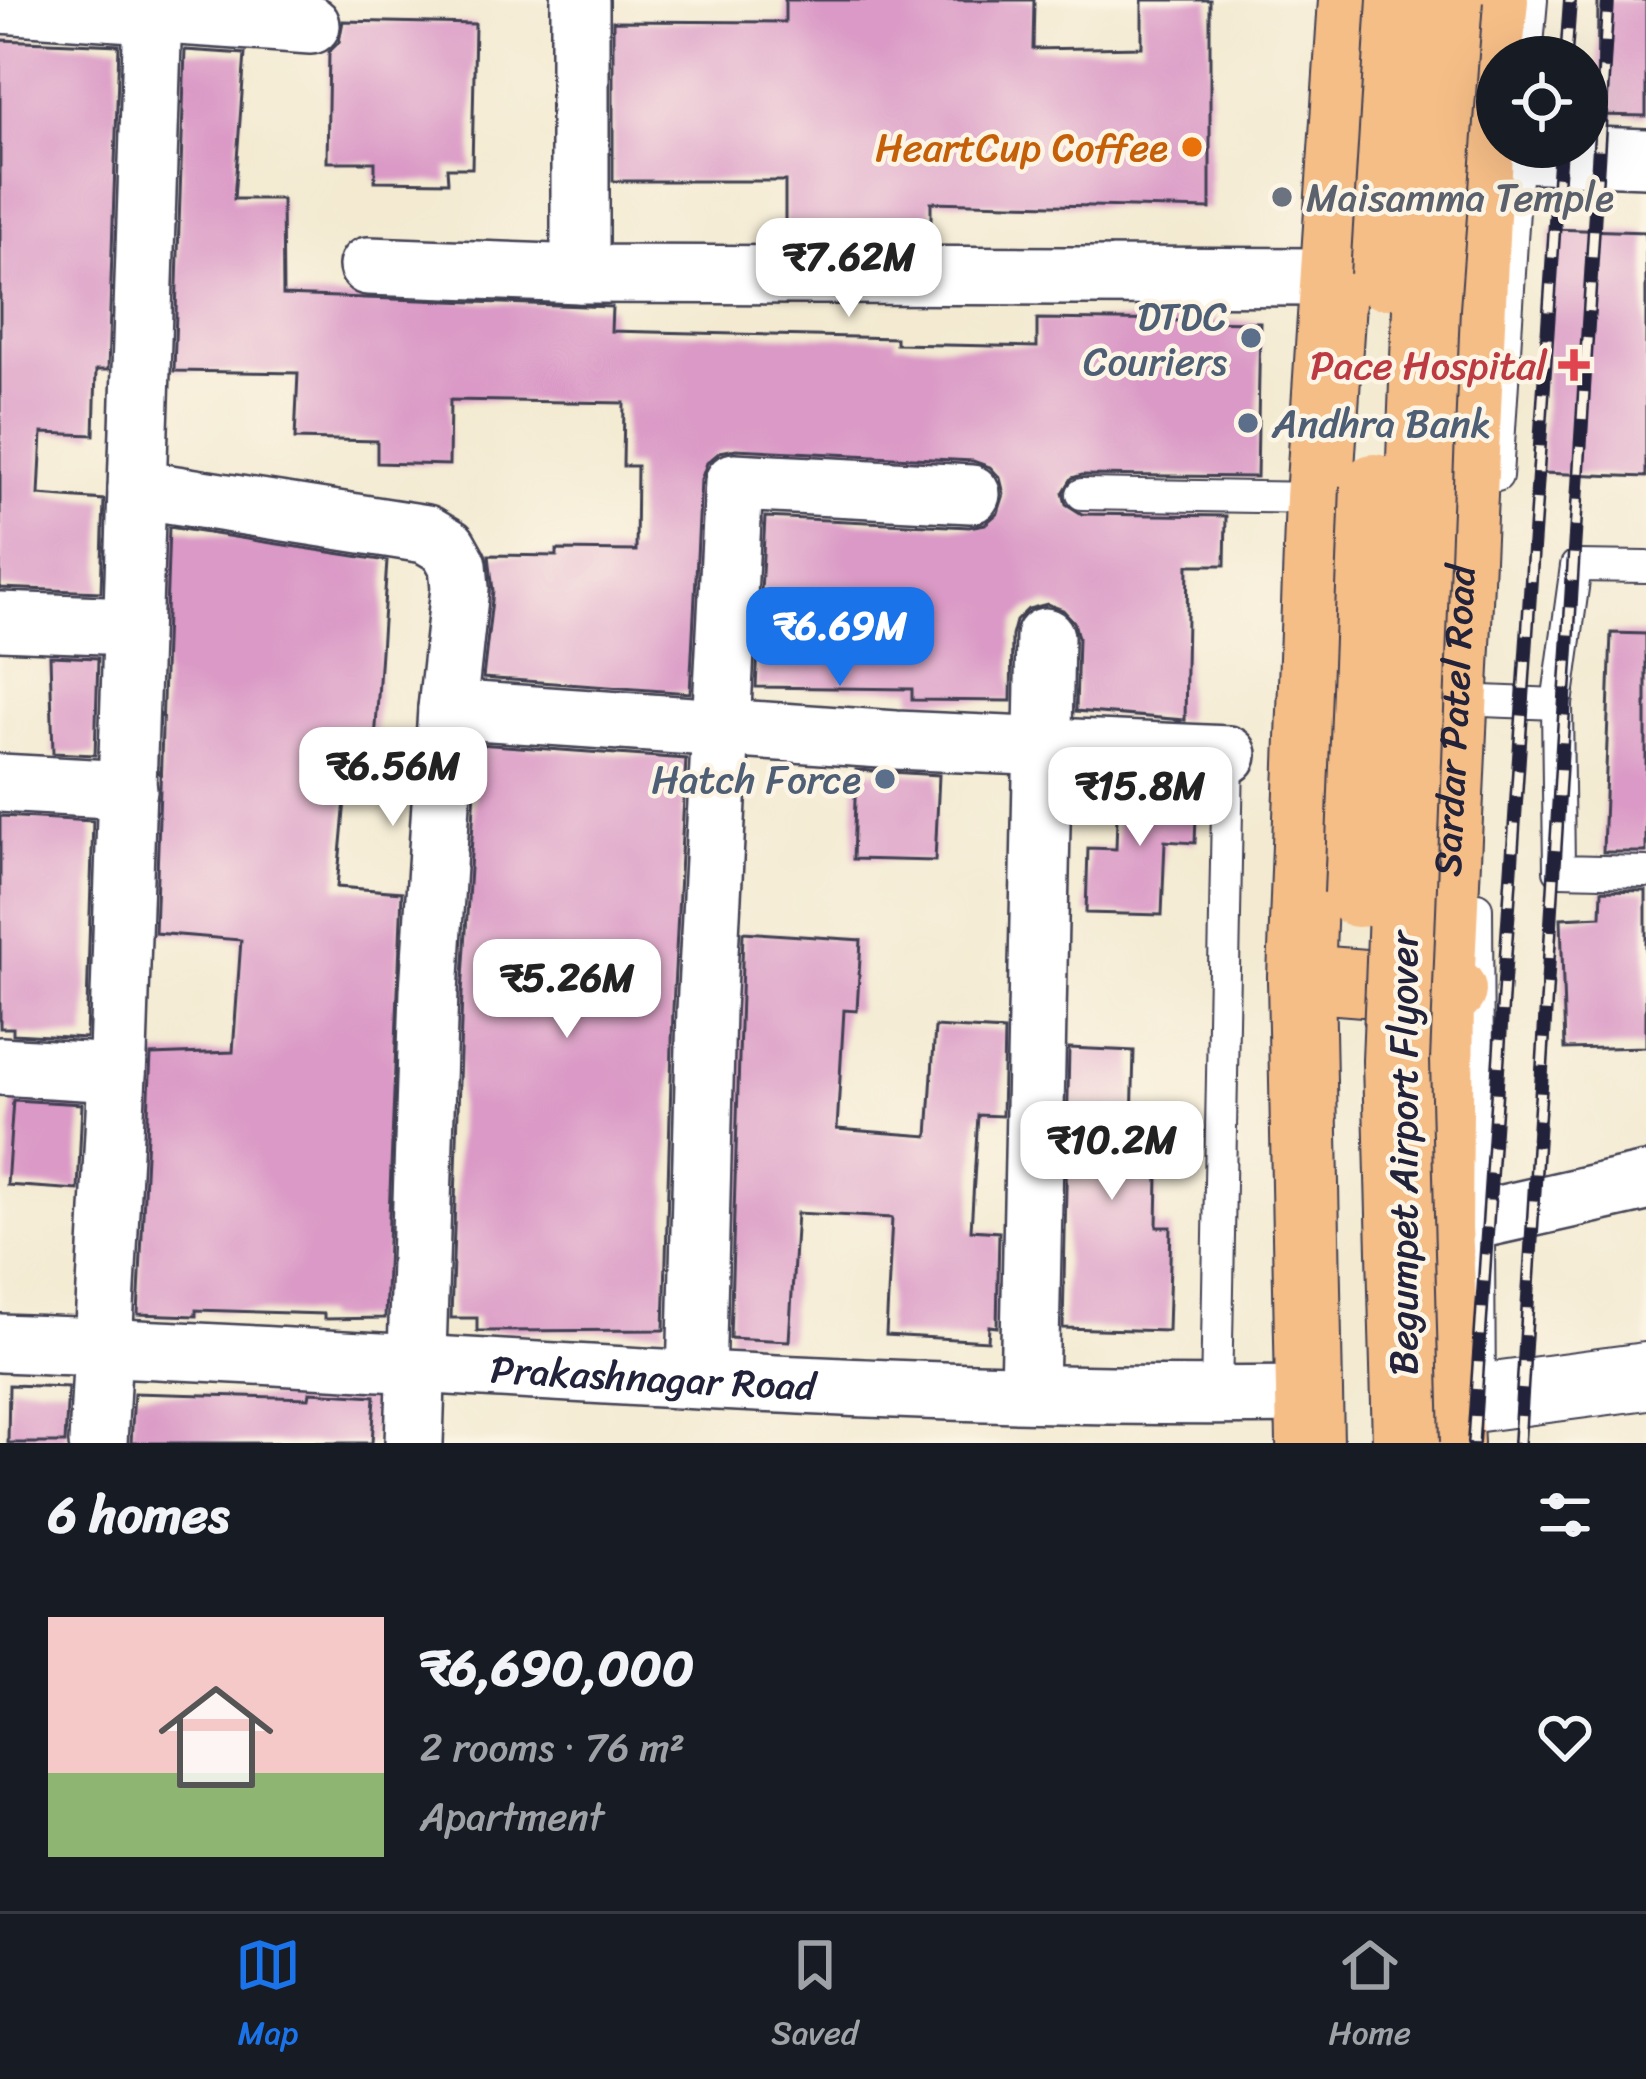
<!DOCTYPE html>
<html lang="en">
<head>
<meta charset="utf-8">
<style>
  :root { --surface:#171b24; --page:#242831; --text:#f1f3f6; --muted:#9ea1a6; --line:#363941; --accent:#1a73e8 }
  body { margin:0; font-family:Sriracha,sans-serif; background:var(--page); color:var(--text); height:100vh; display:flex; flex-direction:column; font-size:45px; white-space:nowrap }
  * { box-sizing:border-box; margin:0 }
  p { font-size:39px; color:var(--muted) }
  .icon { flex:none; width:66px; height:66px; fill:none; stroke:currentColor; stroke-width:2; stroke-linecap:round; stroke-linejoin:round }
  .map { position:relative; height:1443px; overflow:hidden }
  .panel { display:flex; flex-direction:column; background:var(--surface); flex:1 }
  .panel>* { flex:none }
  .fabs { position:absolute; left:1476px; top:36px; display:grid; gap:24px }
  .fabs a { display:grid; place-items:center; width:132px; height:132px; border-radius:50%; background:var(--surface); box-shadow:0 12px 48px #0002; font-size:60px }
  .price { position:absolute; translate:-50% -102px; padding:0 27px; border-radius:24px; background:#fff; color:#222; font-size:39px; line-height:78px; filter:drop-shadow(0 3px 6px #0008) }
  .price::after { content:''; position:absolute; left:50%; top:72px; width:36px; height:27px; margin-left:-18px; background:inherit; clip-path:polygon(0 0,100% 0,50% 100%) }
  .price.current { background:var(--accent); color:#fff }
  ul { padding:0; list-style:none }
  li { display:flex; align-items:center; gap:36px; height:300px; padding:0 48px }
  li span { display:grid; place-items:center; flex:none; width:336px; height:240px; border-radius:0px; color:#555 }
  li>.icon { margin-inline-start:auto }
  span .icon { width:144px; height:144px; fill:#fffc; stroke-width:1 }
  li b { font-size:51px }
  h2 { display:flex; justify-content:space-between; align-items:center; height:144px; padding:0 48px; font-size:51px }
  .tabs { display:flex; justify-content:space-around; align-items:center; height:168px; border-top:3px solid var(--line); background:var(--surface); font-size:33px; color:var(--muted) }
  .tabs a { display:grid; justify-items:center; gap:6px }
  .tabs .current { color:var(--accent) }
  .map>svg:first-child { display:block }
  .building { fill:#da99c6 }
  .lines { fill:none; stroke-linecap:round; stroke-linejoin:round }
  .service-casing { stroke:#414052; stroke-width:34 }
  .minor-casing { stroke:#414052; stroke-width:62 }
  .tertiary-casing { stroke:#414052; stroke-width:70 }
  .primary-casing { stroke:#414052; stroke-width:70 }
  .service { stroke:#fff; stroke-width:30 }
  .minor { stroke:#fff; stroke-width:57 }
  .tertiary { stroke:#fff; stroke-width:66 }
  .primary { stroke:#f6be87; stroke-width:66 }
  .rail-casing { stroke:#22223b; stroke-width:14 }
  .rail { stroke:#fcf5e5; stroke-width:9; stroke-dasharray:27; stroke-linecap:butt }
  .primary-bridge-casing { stroke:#414052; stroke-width:70; stroke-linecap:butt }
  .primary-bridge { stroke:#f6be87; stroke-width:66 }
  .food-dot { fill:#e8710a; stroke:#fcf5e5; stroke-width:4.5 }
  .worship-dot { fill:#6b7280; stroke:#fcf5e5; stroke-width:4.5 }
  .service-dot { fill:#5c6f8a; stroke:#fcf5e5; stroke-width:4.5 }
  .health-dot { fill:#e0444e; stroke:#fcf5e5; stroke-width:4.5 }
  .labels { text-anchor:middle; stroke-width:9; stroke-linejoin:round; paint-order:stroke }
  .food-label { font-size:39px; fill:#c56008; stroke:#fcf5e5; text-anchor:end }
  .worship-label { font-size:39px; fill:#5b616d; stroke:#fcf5e5; text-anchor:start }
  .service-label { font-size:39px; fill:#4e5e75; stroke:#fcf5e5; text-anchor:end }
  .health-label { font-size:39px; fill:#be3a42; stroke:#fcf5e5; text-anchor:end }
  .street-label { font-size:39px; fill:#22223b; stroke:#fcf5e5 }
</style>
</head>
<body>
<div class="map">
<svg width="1646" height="1443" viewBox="0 0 1646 1443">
  <rect width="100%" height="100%" fill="#fcf5e5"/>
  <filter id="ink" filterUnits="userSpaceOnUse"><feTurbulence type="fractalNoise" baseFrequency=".00833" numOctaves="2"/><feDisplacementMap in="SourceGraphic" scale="24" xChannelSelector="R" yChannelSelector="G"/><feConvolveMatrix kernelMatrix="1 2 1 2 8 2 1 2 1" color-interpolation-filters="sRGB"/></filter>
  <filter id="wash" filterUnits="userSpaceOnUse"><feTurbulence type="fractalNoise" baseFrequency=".004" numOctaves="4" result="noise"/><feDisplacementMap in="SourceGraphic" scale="48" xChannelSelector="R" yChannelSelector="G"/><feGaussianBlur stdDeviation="2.7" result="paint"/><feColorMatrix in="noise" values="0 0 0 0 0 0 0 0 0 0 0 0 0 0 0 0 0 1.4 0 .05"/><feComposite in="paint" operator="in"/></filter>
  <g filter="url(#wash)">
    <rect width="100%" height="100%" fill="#f3ead1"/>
    <g id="blocks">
      <g class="building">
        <path d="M 785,0 L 1034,0 L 1033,49 L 1142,47 L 1142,0 L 1210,0 L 1210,209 L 931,202 L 931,226 L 785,225 L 785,181 L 613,181 L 613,21 L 785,22 Z"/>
        <path d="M 1598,0 L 1646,0 L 1646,116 L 1597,115 Z"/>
        <path d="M 343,21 L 475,24 L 472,168 L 447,168 L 448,182 L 375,181 L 375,162 L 327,162 L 329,52 L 339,42 Z"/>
        <path d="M 0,40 L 119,45 L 108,370 L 96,370 L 94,435 L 42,433 L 39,495 L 104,500 L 101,592 L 0,588 Z"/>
        <path d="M 185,50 L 245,54 L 234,199 L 282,199 L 283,295 L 612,307 L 611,331 L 896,338 L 896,344 L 1037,347 L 1037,319 L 1260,322 L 1257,477 L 1082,475 L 1072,478 L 1063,493 L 1066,504 L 1082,514 L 1226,516 L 1225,565 L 1188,565 L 1185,720 L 1076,711 L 1078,638 L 1074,622 L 1063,610 L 1047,604 L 1028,609 L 1016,621 L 1012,636 L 1011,701 L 912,700 L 912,689 L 756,687 L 765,517 L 969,527 L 985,524 L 998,513 L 1004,494 L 1000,478 L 990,467 L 973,461 L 736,449 L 720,452 L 707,463 L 701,480 L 690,693 L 483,678 L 493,591 L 489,555 L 557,556 L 557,550 L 636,551 L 637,466 L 623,466 L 624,403 L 450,400 L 449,465 L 377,463 L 377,441 L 295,439 L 298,373 L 174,371 Z"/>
        <path d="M 1550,229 L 1646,232 L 1646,477 L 1542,473 Z"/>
        <path d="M 169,527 L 387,561 L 371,802 L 345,800 L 337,887 L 402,892 L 385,1318 L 324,1319 L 324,1314 L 196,1310 L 196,1316 L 138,1314 L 151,1055 L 233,1052 L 241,940 L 155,933 Z"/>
        <path d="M 1611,633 L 1646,634 L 1646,852 L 1603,852 Z"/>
        <path d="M 50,656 L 98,658 L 95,755 L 53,753 Z"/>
        <path d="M 478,744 L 686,759 L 673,1008 L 664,1330 L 477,1331 L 477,1318 L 451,1318 L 462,993 Z"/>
        <path d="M 856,770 L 939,775 L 935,861 L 853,859 Z"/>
        <path d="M 1118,783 L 1197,787 L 1195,843 L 1165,841 L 1162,915 L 1086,913 L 1088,848 L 1116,849 Z"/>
        <path d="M 0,816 L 93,821 L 86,1038 L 13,1034 L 13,1028 L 0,1028 Z"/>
        <path d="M 1602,890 L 1646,891 L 1646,1047 L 1565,1049 L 1561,918 L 1601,916 Z"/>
        <path d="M 743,932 L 861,940 L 857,1011 L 844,1010 L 837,1129 L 928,1136 L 935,1027 L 1004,1031 L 1002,1116 L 978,1115 L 971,1230 L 999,1232 L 997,1327 L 989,1326 L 988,1341 L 886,1335 L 892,1218 L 797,1213 L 789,1341 L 730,1338 Z"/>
        <path d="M 1069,1048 L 1134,1051 L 1132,1125 L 1159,1125 L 1157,1227 L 1171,1227 L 1168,1331 L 1063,1328 Z"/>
        <path d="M 13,1100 L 82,1104 L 78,1190 L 7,1185 Z"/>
        <path d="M 9,1385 L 68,1387 L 65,1443 L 8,1443 Z"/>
        <path d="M 310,1392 L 375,1396 L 372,1443 L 131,1443 L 134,1393 L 309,1398 Z"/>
      </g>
    </g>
  </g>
  <g filter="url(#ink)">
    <use href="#blocks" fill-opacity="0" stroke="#414052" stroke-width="3"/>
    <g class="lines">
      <defs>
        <g id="service">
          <path d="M 1527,57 L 1532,0"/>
          <path d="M 1497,476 L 1518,147"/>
          <path d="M 1082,494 L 1319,498"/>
          <path d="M 1646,567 L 1576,566 L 1557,704 L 1559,870 L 1646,872"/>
          <path d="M 1483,701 L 1557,704"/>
          <path d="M 1477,908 L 1480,1406"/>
          <path d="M 1216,1397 L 1228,755"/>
        </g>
        <g id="minor">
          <path d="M 0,4 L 311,25"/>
          <path d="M 1517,153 L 1646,158"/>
          <path d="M 368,266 L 580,274 L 1331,277"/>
          <path d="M 580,274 L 580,0"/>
          <path d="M 137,489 L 426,534 L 448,547 L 458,565 L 460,588 L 447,709 L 429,991 L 414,1443"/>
          <path d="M 0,621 L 130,626"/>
          <path d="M 447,709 L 896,740 L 1228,755"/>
          <path d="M 0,783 L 128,790"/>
          <path d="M 0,1066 L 117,1073"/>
          <path d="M 1476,1220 L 1646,1182"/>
          <path id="s1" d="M 0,1343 C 436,1359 871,1402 1307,1395"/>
          <path d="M 696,1379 L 706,1010 L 734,482 L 971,494"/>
          <path d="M 1029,1392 L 1045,637"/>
          <path d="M 98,1443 L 118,1055 L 153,13"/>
        </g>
        <path id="tertiary" d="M 1449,1402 L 1646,1376"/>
        <g id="primary">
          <path d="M 1301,978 L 1453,990"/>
          <path d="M 1310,1443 L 1301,978 L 1319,498 L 1352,0"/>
          <path id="s2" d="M 1450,1443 L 1439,1228 L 1441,989 L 1480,151 L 1495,0"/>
        </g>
      </defs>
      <use href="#service" class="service-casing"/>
      <use href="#minor" class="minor-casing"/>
      <use href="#tertiary" class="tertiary-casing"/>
      <use href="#primary" class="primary-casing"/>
      <use href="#service" class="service"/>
      <use href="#minor" class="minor"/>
      <use href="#tertiary" class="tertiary"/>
      <use href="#primary" class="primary"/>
      <defs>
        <g id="rail">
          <path d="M 1566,57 L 1570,0"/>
          <path d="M 1473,1443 L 1560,147"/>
          <path d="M 1519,1443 L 1608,0"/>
        </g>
      </defs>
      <use href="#rail" class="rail-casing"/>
      <use href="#rail" class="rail"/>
      <defs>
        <g id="primary-bridge">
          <path d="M 1384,276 L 1401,0"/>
          <path d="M 1358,894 L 1374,487"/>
          <path d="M 1406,1443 L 1396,1061 L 1426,308 L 1449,0"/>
        </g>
      </defs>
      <use href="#primary-bridge" class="primary-bridge-casing"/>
      <use href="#primary-bridge" class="primary-bridge"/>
    </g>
  </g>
  <circle class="food-dot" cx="1192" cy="147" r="12"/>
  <circle class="worship-dot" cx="1282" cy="197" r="12"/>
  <g class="service-dot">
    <circle cx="1251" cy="338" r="12"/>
    <circle cx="1248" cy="423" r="12"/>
    <circle cx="885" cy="779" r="12"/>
  </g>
  <path class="health-dot" d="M1568 347h12v12h12v12h-12v12h-12v-12h-12v-12h12z"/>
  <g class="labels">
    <g class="food-label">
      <text x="1168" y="161">HeartCup Coffee</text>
    </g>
    <g class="worship-label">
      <text x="1306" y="211">Maisamma Temple</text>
    </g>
    <g class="service-label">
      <text x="1227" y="330">DTDC<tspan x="1227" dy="45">Couriers</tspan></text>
      <text x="1272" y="437" text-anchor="start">Andhra Bank</text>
      <text x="861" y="793">Hatch Force</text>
    </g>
    <g class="health-label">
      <text x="1547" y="379">Pace Hospital</text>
    </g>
    <g class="street-label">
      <text dy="14" stroke="none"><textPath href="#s2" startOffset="723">Sardar Patel Road</textPath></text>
      <text transform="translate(1403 1153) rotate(-90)" y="14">Begumpet Airport Flyover</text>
      <text dy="14" stroke="none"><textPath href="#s1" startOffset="654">Prakashnagar Road</textPath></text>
    </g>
  </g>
</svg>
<div class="fabs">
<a><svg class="icon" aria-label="locate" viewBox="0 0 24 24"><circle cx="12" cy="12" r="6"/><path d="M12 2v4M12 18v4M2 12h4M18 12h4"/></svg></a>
</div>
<b class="price" style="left:849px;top:320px">₹7.62M</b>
<b class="price current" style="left:840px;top:689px">₹6.69M</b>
<b class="price" style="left:393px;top:829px">₹6.56M</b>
<b class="price" style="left:1140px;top:849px">₹15.8M</b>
<b class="price" style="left:567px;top:1041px">₹5.26M</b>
<b class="price" style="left:1112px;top:1203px">₹10.2M</b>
</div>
<section class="panel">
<h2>6 homes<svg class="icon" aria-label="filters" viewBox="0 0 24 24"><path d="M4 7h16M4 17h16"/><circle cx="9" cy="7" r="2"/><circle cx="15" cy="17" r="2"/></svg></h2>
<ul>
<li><span style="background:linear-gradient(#f6c9c9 65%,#8fb573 0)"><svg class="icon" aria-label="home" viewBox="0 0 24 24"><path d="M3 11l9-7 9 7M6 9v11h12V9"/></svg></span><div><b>₹6,690,000</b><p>2 rooms · 76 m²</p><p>Apartment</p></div><svg class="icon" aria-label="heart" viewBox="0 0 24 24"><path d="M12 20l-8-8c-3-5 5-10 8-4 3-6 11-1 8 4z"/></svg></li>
</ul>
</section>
<nav class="tabs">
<a class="current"><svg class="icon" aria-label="map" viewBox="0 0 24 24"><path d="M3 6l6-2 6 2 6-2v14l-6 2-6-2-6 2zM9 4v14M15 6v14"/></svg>Map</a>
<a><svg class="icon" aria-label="saved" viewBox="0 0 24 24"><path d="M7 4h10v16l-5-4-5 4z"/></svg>Saved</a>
<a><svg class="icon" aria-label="home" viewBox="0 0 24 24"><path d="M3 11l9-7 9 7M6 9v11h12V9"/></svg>Home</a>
</nav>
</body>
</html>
